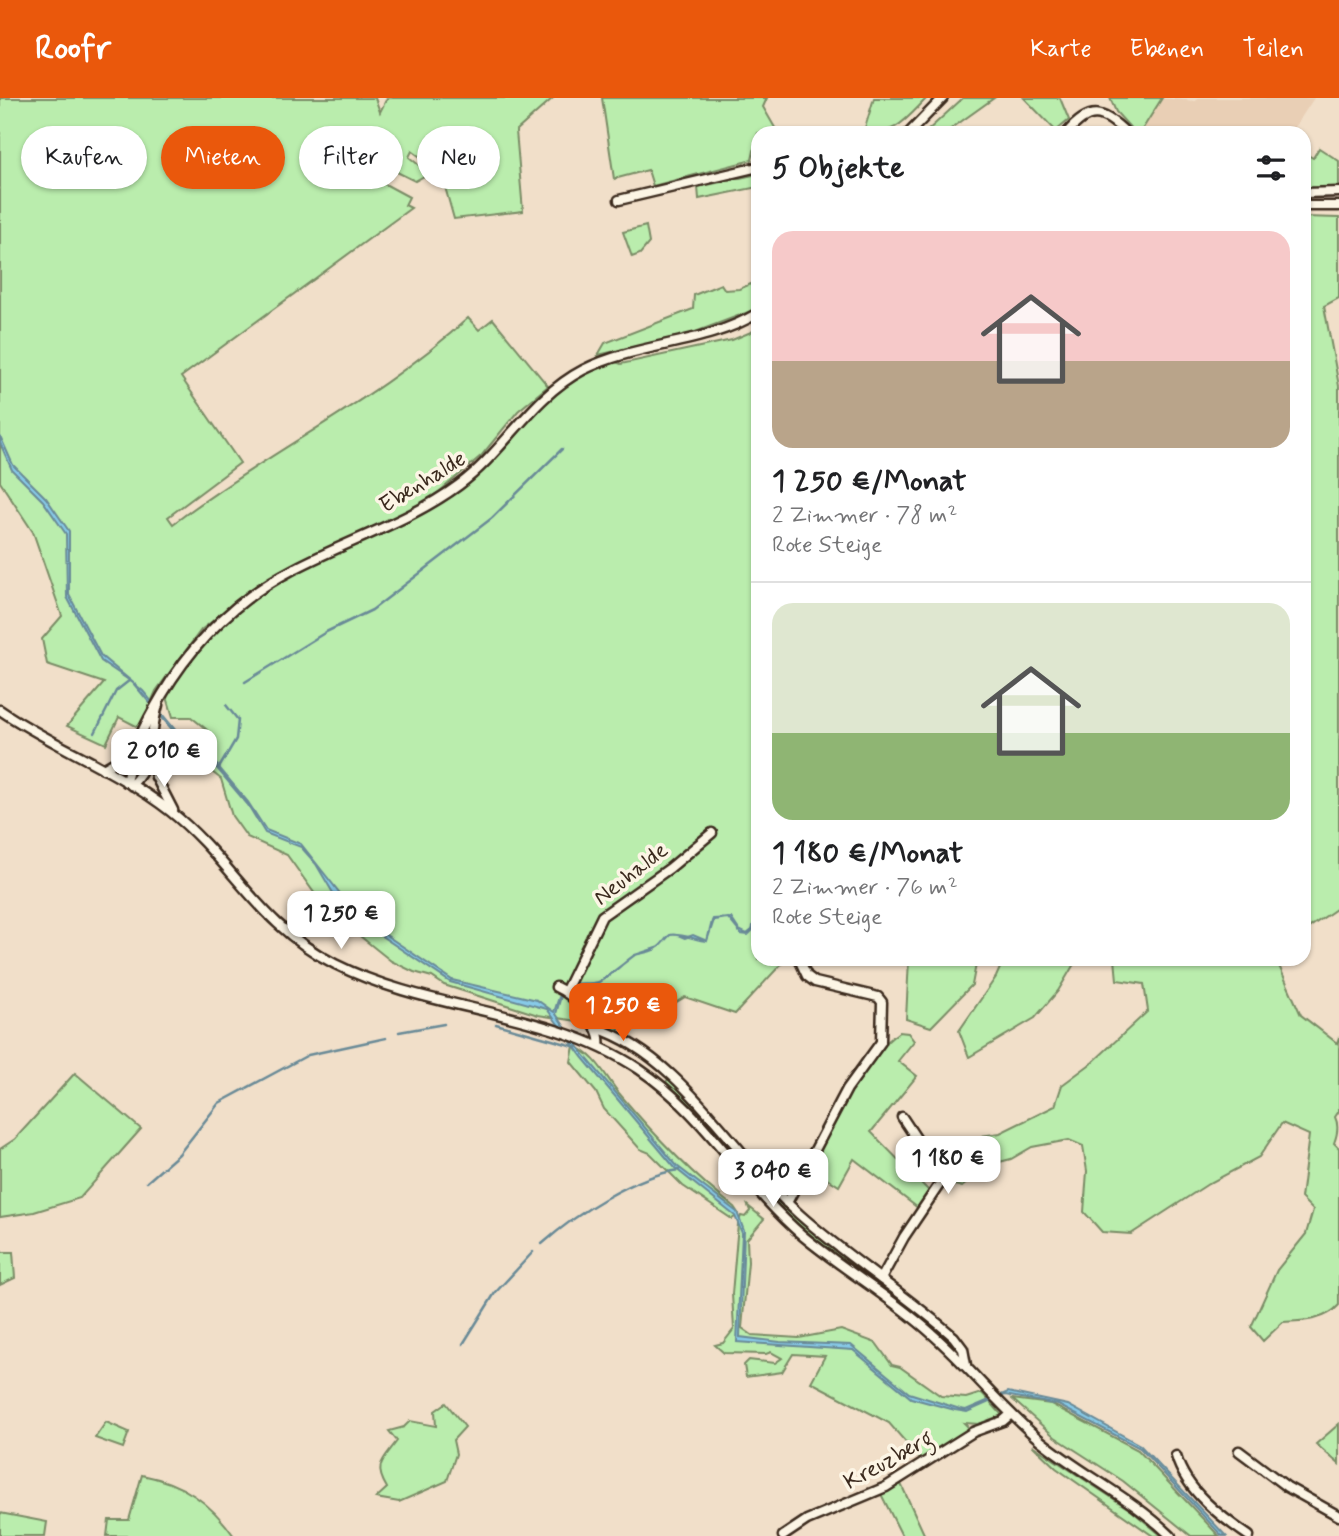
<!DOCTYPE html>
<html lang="de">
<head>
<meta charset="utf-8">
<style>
  :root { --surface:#fff; --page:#f2f2f2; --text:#202124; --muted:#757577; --line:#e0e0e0; --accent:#ea580c }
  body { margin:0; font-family:Mynerve,sans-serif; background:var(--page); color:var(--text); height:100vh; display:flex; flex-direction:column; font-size:26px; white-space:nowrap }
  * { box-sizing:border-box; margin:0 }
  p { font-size:23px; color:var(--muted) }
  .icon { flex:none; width:38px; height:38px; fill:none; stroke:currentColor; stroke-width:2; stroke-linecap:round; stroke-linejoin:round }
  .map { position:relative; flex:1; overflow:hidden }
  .drawer { position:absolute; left:751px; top:28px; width:560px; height:840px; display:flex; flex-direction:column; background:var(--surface); border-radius:21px; box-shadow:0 2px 5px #0004 }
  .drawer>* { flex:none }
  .banner { position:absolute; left:21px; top:28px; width:625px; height:63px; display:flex; gap:14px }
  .price { position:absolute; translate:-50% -60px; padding:0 16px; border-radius:14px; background:#fff; color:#222; font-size:23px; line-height:46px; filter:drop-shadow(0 2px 4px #0008) }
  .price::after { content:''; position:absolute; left:50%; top:42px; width:21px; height:16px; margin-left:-10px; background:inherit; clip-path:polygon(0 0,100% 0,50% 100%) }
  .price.selected { background:var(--accent); color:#fff }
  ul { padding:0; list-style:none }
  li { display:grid; align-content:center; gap:14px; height:371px; padding:0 21px }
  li+li { border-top:2px solid var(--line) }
  li span { display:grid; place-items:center; height:217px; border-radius:21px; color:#555 }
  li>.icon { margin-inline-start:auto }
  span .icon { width:126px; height:126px; fill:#fffc; stroke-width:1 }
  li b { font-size:30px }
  h2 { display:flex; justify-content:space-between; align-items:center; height:84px; padding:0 21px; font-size:30px }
  .tag { padding:0 24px; border-radius:32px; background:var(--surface); box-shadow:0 2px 5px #0004; font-size:24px; line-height:63px }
  .tag.selected { background:var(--accent); color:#fff }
  header { display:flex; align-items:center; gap:42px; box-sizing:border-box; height:98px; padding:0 35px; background:var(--accent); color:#fff }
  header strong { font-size:33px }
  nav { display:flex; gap:38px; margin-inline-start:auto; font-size:24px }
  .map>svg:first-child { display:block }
  .built { fill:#e9cfb5 }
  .green { fill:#baedad; stroke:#7a8c66; stroke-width:2 }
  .water { fill:#87cae8; stroke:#698a97; stroke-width:2 }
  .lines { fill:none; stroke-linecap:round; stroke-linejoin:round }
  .stream { stroke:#698a97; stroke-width:2.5 }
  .minor-casing { stroke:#3b2a1e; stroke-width:13 }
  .minor { stroke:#fcf5e5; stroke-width:8 }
  .labels { text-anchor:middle; stroke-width:7; stroke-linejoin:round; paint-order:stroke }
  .street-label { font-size:23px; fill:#3b2a1e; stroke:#fcf5e5 }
</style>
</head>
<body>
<header>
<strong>Roofr</strong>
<nav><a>Karte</a><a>Ebenen</a><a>Teilen</a></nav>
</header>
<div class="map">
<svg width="1339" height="1438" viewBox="0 0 1339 1438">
  <rect width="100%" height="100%" fill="#f1dfc9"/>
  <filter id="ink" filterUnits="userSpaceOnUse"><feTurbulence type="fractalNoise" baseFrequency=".0143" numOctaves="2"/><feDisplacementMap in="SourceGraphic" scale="14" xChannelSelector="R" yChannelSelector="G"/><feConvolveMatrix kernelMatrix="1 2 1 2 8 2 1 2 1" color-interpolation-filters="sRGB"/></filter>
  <g filter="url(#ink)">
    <path class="built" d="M 1162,0 L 1195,3 L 1197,0 L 1314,0 L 1291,35 L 1140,35 Z"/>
    <g class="green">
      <path d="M 0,0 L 375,0 L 380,14 L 387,0 L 553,0 L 516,33 L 523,113 L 454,121 L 438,64 L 433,68 L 412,53 L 409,59 L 420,68 L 424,78 L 415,83 L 377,64 L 370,78 L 409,99 L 405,107 L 411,110 L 181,279 L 240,365 L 168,419 L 173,426 C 267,354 381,300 468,220 L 479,232 L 493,221 L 548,288 L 518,313 L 482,357 L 440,393 L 395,422 L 249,495 L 201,532 L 156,593 L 140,630 L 119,619 L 106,646 L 67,628 L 104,585 L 47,566 L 42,541 L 62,518 L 33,434 L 0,384 Z"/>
      <path d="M 602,0 L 767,0 L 763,9 L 778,35 L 758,35 L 752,62 L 653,88 L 648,72 L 614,81 Z"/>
      <path d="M 874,0 L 927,0 C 908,19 894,40 864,33 Z"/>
      <path d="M 963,0 L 994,0 L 945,35 L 925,35 Z"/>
      <path d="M 1024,0 L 1060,0 L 1069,22 L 1056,33 Z"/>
      <path d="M 1110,0 L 1162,0 L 1140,35 L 1135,35 L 1116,14 Z"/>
      <path d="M 1319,50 L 1339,63 L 1339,91 L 1304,91 L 1304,55 L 1313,60 Z"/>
      <path d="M 758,76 L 758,89 L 699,101 L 698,89 Z"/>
      <path d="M 1304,119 L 1339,120 L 1339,200 L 1324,208 L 1339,288 L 1339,809 L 1304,833 Z"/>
      <path d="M 646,128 L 649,145 L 640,156 L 632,159 L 623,134 Z"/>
      <path d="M 758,183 L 758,209 L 751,213 L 690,236 L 598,257 L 605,245 L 693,211 L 694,197 L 721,186 L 725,192 L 739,191 Z"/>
      <path d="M 758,231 L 758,861 L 786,861 L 735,916 L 685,899 L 648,921 L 613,933 L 577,923 L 538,917 L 444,887 L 432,879 L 414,874 L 391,863 L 325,810 L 287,757 L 247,739 L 232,718 L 221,681 L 199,664 L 178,657 L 171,637 L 206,631 L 191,619 L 173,619 L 165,592 L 189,557 L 260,491 L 377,433 L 460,386 L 549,295 L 608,261 L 621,266 L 732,242 Z"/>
      <path d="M 909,861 L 977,861 L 972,887 L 931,929 L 906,921 Z"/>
      <path d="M 1004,861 L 1077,861 L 1058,893 L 1035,920 L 969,959 L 959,933 L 996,879 Z"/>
      <path d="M 1115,861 L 1276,861 L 1301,917 L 1337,945 L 1339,939 L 1339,1013 L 1335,1019 C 1339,1027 1338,1035 1334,1045 L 1339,1050 L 1339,1207 C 1325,1223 1303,1223 1283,1224 L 1263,1243 L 1251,1229 L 1277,1172 L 1306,1136 L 1313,1112 L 1301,1100 L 1309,1037 L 1282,1025 L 1259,1059 L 1208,1086 L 1131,1136 L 1102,1134 L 1084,1114 L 1087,1073 L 1083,1048 L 1069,1042 L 1032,1049 L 1011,1061 L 988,1067 L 962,1089 L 950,1086 L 950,1067 L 971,1052 L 982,1038 L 1000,1035 L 1055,1008 L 1062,987 L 1093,964 L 1148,913 L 1144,886 L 1117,882 Z"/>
      <path d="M 899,934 L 908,935 L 914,943 L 898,963 L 917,978 L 871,1034 L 930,1094 L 918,1110 L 854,1061 L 839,1088 L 810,1069 C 833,1026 859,963 899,934 Z"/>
      <path d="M 574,948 C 596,957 604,976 618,994 C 653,1036 691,1076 734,1109 L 738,1115 L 735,1119 L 732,1121 L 683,1088 L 650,1055 L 640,1051 L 604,1011 L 596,994 L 571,964 Z"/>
      <path d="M 75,975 L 141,1031 L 80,1100 L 34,1114 L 0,1119 L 0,1051 L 15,1041 Z"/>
      <path d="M 669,980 L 777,1098 L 953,1241 L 961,1256 C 907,1207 844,1168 789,1118 C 744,1077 713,1024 666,984 Z"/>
      <path d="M 748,1108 L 764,1121 L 747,1141 L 748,1164 L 742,1230 L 752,1237 L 799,1240 L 841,1232 L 876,1245 L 892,1267 L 900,1269 L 941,1298 L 966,1300 L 982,1295 L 1002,1317 L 979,1326 L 964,1325 L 971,1332 L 922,1363 L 889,1325 L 811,1284 L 825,1258 L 793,1256 L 782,1274 L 746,1279 L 744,1267 L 749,1262 L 775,1265 L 782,1260 L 771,1254 L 766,1256 L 724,1255 L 715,1247 L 723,1245 L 734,1231 L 732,1196 L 738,1126 L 741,1118 L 745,1119 L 750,1113 Z"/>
      <path d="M 0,1154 L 13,1154 L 15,1180 L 0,1187 Z"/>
      <path d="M 1012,1301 L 1051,1306 L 1138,1352 L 1219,1438 L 1191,1438 L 1123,1383 L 1055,1339 Z"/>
      <path d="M 446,1305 L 465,1329 L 453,1342 L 456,1356 L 447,1383 L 399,1404 L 376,1400 L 387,1390 C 373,1367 383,1362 397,1343 L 389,1333 L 404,1329 L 410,1323 L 436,1328 L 435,1313 Z"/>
      <path d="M 106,1324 L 129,1334 L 123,1350 L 95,1340 Z"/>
      <path d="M 1339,1326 L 1339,1366 L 1316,1346 Z"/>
      <path d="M 1032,1347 L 1132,1413 L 1162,1438 L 1153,1438 L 1056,1370 Z"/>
      <path d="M 142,1377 C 183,1385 210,1404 234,1438 L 107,1438 L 109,1422 L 129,1422 Z"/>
      <path d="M 901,1386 L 925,1438 L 902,1438 L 881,1396 Z"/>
      <path d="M 0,1415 L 47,1424 L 45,1438 L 0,1438 Z"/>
    </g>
    <path class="water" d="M 0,338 L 13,367 L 46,400 L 69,433 L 69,497 L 101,558 L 143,593 L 186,645 L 211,660 L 248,704 L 266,732 L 301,746 L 358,818 L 452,882 L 537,902 L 554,914 C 557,907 559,894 565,889 C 574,883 588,887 598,884 C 611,880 622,865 633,858 C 641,854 647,856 654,852 C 670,844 663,830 685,840 L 693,837 L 707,843 L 712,823 L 713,821 L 731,820 L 739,832 L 747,836 L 752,832 L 758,815 L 754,831 L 748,837 L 741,836 L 728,820 L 714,822 L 707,843 C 695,842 682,835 670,837 L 659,849 L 635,857 L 598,885 L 563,891 L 556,916 L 585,958 L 677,1068 L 737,1114 L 744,1133 L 740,1239 L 780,1244 L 851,1247 L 909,1295 L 960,1311 L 966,1312 L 1008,1294 L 1068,1307 L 1140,1347 L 1226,1438 L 1222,1438 L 1140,1350 L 1058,1307 L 1005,1297 L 967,1314 L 955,1312 L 911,1300 L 853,1252 L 737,1244 L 742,1135 L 735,1118 L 675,1070 L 582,959 L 547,911 L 450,884 L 356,821 L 336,800 L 316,766 L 301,749 L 265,735 L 248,707 L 210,662 L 185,647 L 133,585 L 101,563 L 67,499 L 66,436 L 43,403 L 12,372 L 0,345 Z"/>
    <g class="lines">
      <g class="stream">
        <path d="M 245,584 L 326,534 L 372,512 L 492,420 L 562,351"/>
        <path d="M 95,635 L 116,593 L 130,582"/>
        <path d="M 219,670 L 236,641 L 238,622 L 226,607"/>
        <path d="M 753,829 L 758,815"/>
        <path d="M 496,926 L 577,949"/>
        <path d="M 399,934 L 444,926"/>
        <path d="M 147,1084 L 179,1056 L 219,1005 L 308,957 L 386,940"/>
        <path d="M 542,1146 C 576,1116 634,1078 679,1072"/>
        <path d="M 463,1246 L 495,1195 L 533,1154"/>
      </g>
      <defs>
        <g id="minor">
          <path d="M 909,35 L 943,0"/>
          <path d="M 1067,35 C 1089,9 1102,11 1126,35"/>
          <path d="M 1304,95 L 1339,94"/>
          <path d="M 619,102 L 758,69"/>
          <path d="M 1304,108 L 1339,108"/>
          <path d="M 0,612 C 54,649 118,672 170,713 C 233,763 258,827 335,866 C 432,915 547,910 639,971 C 706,1016 743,1087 803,1138 C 844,1172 891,1199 931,1235 C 970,1269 1001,1310 1041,1343 C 1083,1377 1132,1400 1171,1438"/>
          <path d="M 151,657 L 156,679 L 173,712"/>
          <path d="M 103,671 L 131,655"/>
          <path d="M 126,684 C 132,650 145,626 162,597 C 194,543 238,500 294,471 C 349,442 409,424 459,387 C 505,353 531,299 583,272 C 638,244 704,248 758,215"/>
          <path d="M 131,687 C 155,665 149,636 158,607"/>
          <path d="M 556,889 C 573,896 603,928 599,948"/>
          <path d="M 566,892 L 602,818 L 670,770 L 712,735"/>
          <path d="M 596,930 C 681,957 735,1059 799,1116 C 848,1160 904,1195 954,1239 L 963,1251 L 966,1267"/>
          <path d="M 787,1105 L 847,991 L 881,944 L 882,904 L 878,899 L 815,884 L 807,878 L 799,861"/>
          <path d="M 881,1181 L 904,1139 L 943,1081 L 902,1019"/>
          <path d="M 1239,1353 L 1287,1389 L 1339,1418"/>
          <path d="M 1176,1358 C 1186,1393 1221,1419 1249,1438"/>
          <path d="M 783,1438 L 807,1422 L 886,1389 L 973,1334 L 1003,1323 L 1011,1316"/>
        </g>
      </defs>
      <use href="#minor" class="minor-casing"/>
      <use href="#minor" class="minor"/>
    </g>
  </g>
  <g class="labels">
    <g class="street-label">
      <text transform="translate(422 383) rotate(-32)" y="8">Ebenhalde</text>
      <text transform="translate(630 775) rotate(-38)" y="8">Neuhalde</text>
      <text transform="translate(888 1361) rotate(-29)" y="8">Kreuzberg</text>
    </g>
  </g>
</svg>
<b class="price" style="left:164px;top:691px">2 010 €</b>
<b class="price" style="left:341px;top:853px">1 250 €</b>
<b class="price selected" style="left:623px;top:945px">1 250 €</b>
<b class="price" style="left:948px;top:1098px">1 180 €</b>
<b class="price" style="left:773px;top:1111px">3 040 €</b>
<div class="banner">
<a class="tag">Kaufen</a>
<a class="tag selected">Mieten</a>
<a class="tag">Filter</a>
<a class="tag">Neu</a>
</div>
<section class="drawer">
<h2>5 Objekte<svg class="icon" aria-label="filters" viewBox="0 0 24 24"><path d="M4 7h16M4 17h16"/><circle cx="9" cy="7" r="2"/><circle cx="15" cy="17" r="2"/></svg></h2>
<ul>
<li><span style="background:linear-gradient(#f6c9c9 60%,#b9a48a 0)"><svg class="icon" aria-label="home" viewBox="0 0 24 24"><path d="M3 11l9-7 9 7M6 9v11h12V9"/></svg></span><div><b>1 250 €/Monat</b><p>2 Zimmer · 78 m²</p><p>Rote Steige</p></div></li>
<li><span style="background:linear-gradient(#dfe7d0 60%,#8fb573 0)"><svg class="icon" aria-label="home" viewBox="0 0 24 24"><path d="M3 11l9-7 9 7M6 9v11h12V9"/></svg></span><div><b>1 180 €/Monat</b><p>2 Zimmer · 76 m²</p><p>Rote Steige</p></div></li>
</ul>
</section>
</div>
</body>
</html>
